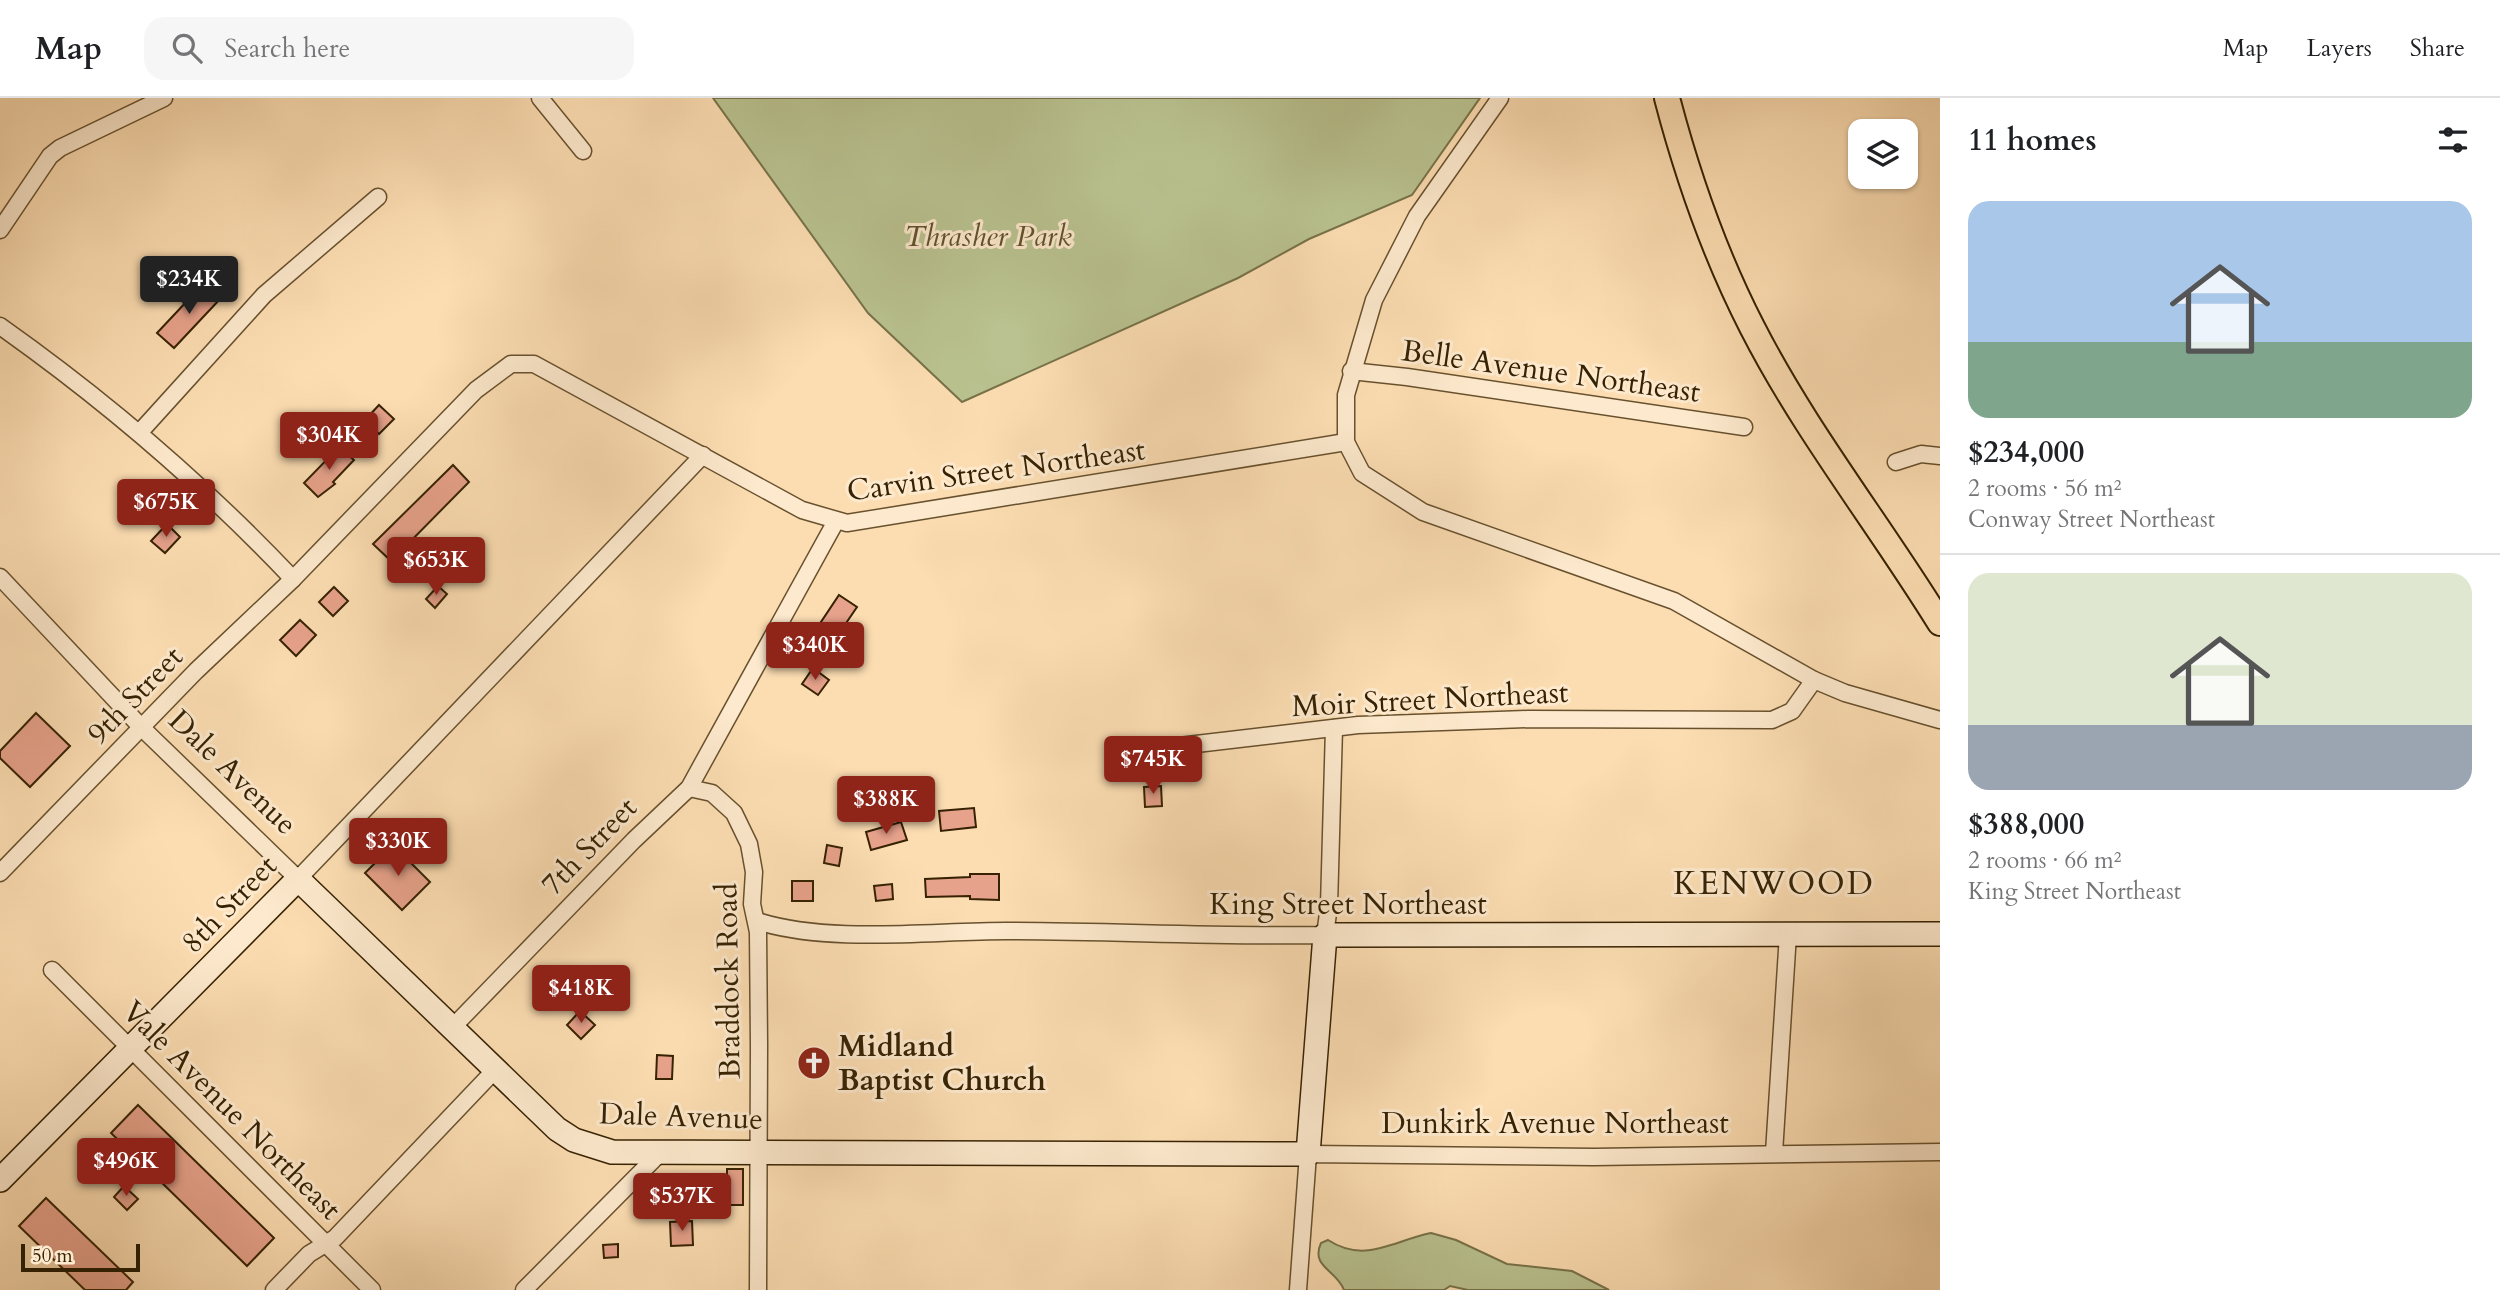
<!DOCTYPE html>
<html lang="en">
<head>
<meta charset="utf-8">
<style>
  :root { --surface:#fff; --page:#f6f6f6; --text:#202124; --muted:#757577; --line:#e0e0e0; --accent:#8f2418 }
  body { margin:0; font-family:Cardo,serif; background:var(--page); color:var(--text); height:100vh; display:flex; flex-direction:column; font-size:26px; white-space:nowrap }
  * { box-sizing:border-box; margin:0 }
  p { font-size:23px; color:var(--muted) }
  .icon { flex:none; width:38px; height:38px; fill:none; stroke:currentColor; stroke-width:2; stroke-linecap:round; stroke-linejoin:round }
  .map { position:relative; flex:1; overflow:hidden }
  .drawer { display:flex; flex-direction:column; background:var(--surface); width:560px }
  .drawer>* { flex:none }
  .tools { position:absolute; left:1848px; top:21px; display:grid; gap:14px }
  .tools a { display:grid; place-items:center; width:70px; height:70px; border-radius:14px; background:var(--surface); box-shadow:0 2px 5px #0004; font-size:35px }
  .scale { position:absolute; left:21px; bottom:18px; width:119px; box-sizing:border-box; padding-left:7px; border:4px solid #362202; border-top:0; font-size:19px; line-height:24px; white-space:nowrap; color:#362202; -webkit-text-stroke:5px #fde9cd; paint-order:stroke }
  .price { position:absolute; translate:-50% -60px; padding:0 16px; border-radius:7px; background:var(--accent); color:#fff; font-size:23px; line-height:46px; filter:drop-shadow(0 2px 4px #0008) }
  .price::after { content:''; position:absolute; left:50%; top:42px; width:21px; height:16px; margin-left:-10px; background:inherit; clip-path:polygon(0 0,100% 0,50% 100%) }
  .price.on { background:#222; color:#fff }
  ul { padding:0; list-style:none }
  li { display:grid; align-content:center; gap:14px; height:371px; padding:0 28px }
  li+li { border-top:2px solid var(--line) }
  li span { display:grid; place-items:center; height:217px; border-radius:21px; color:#555 }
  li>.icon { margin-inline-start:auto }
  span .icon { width:126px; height:126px; fill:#fffc; stroke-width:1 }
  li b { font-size:30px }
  h2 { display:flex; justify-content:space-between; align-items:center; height:84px; padding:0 28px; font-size:30px }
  header { display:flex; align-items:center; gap:42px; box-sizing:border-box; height:98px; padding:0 35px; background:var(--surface); border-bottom:2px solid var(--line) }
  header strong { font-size:33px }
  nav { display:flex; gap:38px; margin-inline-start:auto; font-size:24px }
  .search { width:490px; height:63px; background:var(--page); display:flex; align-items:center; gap:18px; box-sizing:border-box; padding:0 24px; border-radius:21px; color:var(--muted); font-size:26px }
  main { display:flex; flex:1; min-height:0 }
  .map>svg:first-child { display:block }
  .green { fill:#b9c290; stroke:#787249; stroke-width:2 }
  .building { fill:#e7a28b; stroke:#362202; stroke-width:2 }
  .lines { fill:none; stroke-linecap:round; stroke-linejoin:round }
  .street-casing { stroke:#68512e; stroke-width:19 }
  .secondary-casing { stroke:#362202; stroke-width:26 }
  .primary-casing { stroke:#362202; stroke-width:28 }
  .street { stroke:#fde9cd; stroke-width:16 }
  .secondary { stroke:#fde9cd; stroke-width:23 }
  .primary { stroke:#fcddb2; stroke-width:24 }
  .labels { text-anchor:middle; stroke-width:6; stroke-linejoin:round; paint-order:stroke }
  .park-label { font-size:30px; font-style:italic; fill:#5d522d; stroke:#fde9cd }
  .street-label { font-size:30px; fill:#362202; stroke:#fde9cd }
  .poi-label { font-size:30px; font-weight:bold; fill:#362202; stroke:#fde9cd; text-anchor:start }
  .neighbourhood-label { font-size:32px; letter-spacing:2px; fill:#362202; stroke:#fde9cd }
</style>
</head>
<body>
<header>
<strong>Map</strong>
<div class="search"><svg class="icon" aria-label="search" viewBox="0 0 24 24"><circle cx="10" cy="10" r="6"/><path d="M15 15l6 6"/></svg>Search here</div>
<nav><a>Map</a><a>Layers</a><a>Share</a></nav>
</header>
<main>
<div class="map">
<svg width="1940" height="1192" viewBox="0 0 1940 1192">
  <rect width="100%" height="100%" fill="#fcddb2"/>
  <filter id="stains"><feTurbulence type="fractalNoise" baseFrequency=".00286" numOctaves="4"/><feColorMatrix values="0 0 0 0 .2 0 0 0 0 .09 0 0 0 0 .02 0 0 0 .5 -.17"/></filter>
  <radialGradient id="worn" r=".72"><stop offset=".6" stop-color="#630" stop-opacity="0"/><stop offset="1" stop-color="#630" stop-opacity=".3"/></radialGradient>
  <g class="green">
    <path d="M 713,0 L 1480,0 L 1412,97 L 1309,141 L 1238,180 L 962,304 L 868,215 Z"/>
    <path d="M 1431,1135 L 1456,1142 L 1507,1166 L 1572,1173 L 1609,1192 L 1468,1192 L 1450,1188 L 1444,1192 L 1344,1192 C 1337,1172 1310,1169 1321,1145 L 1328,1142 C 1365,1166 1392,1143 1431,1135 Z"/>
  </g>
  <g class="building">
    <path d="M 204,185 L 221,200 L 174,250 L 157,235 Z"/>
    <path d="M 379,307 L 394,321 L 379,336 L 365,322 Z"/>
    <path d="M 339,349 L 354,362 L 333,384 L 335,386 L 318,399 L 304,385 Z"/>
    <path d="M 453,367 L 469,384 L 391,463 L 373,446 Z"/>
    <path d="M 167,426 L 180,439 L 165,455 L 151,443 Z"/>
    <path d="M 438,488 L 447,496 L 435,510 L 426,501 Z"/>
    <path d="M 334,489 L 348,503 L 333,518 L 319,504 Z"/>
    <path d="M 839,497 L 857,509 L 825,556 L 807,545 Z"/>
    <path d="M 300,522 L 316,537 L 296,558 L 280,542 Z"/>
    <path d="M 813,570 L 829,582 L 818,597 L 802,586 Z"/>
    <path d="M 36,615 L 70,648 L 30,689 L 0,660 L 0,653 Z"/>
    <path d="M 1161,688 L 1162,708 L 1145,709 L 1144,689 Z"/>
    <path d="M 974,710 L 976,729 L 941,733 L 939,713 Z"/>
    <path d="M 901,724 L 907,742 L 871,752 L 866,734 Z"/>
    <path d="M 393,747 L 430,784 L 402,812 L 365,775 Z"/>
    <path d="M 827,747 L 842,750 L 839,768 L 824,765 Z"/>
    <path d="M 970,776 L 999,776 L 999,802 L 970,801 L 970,798 L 926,799 L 925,781 L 970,779 Z"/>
    <rect x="792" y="783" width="21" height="20"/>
    <path d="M 892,786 L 893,801 L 876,803 L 874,788 Z"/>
    <path d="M 580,913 L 595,927 L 581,941 L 567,927 Z"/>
    <path d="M 657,957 L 673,958 L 672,981 L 656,981 Z"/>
    <path d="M 138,1007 L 274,1140 L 247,1168 L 111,1035 Z"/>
    <rect x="727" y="1071" width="16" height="36"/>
    <path d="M 124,1088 L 138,1101 L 127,1112 L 114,1099 Z"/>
    <path d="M 46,1100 L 133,1184 L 126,1192 L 85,1192 L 19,1128 Z"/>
    <path d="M 692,1123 L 693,1147 L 671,1148 L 670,1124 Z"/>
    <path d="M 618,1146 L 618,1159 L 604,1160 L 603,1147 Z"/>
  </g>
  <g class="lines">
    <defs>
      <g id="street">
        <path d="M 540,0 L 583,53"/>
        <path d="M 1500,0 L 1417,118 L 1374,202 L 1346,297 L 1346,344 L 1362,375 L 1423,414 L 1674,503 L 1814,582 L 1845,595 L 1940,622"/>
        <path d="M 0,132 L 50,58 L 60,50 L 164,0"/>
        <path d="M 0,228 C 106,303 204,387 293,481"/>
        <path d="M 1351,273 L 1407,279 L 1744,329"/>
        <path d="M 140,334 L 264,197 L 378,99"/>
        <path d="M 1896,364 L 1921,356 L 1940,358"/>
        <path d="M 0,479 L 142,630 L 298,781 L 703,357"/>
        <path d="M 1145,652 L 1358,627 L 1528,621 L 1772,622 L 1792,613 L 1814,582"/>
        <path d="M 689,690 L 712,695 L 734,715 L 749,746 L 754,774 L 752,806 L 758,834 L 759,947 L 758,1192"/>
        <path d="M 0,775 L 196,573 L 293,481 L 476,292 L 511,266 L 534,266 L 802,412 L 847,425 L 1346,344"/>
        <path d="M 757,823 C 828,846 930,833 1006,833 C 1112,833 1218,839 1325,837 L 1329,808 L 1334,630"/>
        <path d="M 52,872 L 372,1192"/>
        <path d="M 451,931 L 634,742 L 689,690 L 836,423"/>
        <path d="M 1774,1055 L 1788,836"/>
        <path d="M 274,1192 L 309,1156 L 335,1140 L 494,973"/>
        <path d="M 524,1192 L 660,1055"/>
        <path d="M 1298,1192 L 1308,1056 L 1594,1059 L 1940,1054"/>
      </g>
      <path id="secondary" d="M 0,1082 L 298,781 L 557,1031 L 574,1042 L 612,1054 L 1308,1056 L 1325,837 L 1940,836"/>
      <path id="primary" d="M 1667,0 C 1688,80 1714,155 1752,229 C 1805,333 1879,426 1940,525"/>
    </defs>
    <use href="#street" class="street-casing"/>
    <use href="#secondary" class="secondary-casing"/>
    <use href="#primary" class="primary-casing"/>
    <use href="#street" class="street"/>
    <use href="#secondary" class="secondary"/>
    <use href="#primary" class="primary"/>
  </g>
  <defs>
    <symbol id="church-disc" viewBox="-11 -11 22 22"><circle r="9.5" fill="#8f2418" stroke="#fde9cd"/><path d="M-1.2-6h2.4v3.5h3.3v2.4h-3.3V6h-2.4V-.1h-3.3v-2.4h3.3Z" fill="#fff"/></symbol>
  </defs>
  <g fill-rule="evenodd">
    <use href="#church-disc" x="795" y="946" width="38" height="38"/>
  </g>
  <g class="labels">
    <g class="park-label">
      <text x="988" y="148">Thrasher Park</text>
    </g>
    <g class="street-label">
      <text transform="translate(1551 273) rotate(8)" y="10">Belle Avenue Northeast</text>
      <text transform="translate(996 372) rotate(-8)" y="10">Carvin Street Northeast</text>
      <text transform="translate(135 597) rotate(-46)" y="10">9th Street</text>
      <text transform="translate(1430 601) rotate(-3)" y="10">Moir Street Northeast</text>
      <text transform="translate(233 674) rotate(44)" y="10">Dale Avenue</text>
      <text transform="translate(589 748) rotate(-46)" y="10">7th Street</text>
      <text transform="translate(229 806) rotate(-46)" y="10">8th Street</text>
      <text x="1348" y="816">King Street Northeast</text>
      <text transform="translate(728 883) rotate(-91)" y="10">Braddock Road</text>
      <text transform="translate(232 1012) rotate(45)" y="10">Vale Avenue Northeast</text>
      <text transform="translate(681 1018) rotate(2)" y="10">Dale Avenue</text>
      <text x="1555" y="1035">Dunkirk Avenue Northeast</text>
    </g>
    <g class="poi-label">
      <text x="838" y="958">Midland<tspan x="838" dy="34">Baptist Church</tspan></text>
    </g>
    <g class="neighbourhood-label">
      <text x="1774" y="796">KENWOOD</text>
    </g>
  </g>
  <rect width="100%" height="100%" filter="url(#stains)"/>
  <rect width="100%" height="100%" fill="url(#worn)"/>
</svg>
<div class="tools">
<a><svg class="icon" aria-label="layers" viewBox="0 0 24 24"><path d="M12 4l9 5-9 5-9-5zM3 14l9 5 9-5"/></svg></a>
</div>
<div class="scale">50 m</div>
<b class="price on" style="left:189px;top:218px">$234K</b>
<b class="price" style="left:329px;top:374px">$304K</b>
<b class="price" style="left:166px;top:441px">$675K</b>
<b class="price" style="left:436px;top:499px">$653K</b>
<b class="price" style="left:815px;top:584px">$340K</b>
<b class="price" style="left:1153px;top:698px">$745K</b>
<b class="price" style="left:886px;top:738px">$388K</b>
<b class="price" style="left:398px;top:780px">$330K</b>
<b class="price" style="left:581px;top:927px">$418K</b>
<b class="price" style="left:126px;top:1100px">$496K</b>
<b class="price" style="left:682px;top:1135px">$537K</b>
</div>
<section class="drawer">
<h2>11 homes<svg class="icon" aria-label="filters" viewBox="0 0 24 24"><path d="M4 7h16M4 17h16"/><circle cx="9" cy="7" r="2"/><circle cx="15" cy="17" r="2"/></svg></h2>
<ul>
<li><span style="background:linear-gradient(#a9c7e8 65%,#7fa58c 0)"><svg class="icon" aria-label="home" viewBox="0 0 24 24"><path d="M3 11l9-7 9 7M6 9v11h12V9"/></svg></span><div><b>$234,000</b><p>2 rooms · 56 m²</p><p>Conway Street Northeast</p></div></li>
<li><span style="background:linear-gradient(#dfe7d0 70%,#9aa5b1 0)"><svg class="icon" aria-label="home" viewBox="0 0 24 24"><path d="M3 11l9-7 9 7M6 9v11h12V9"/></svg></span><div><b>$388,000</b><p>2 rooms · 66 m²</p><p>King Street Northeast</p></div></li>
</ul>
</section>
</main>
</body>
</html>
